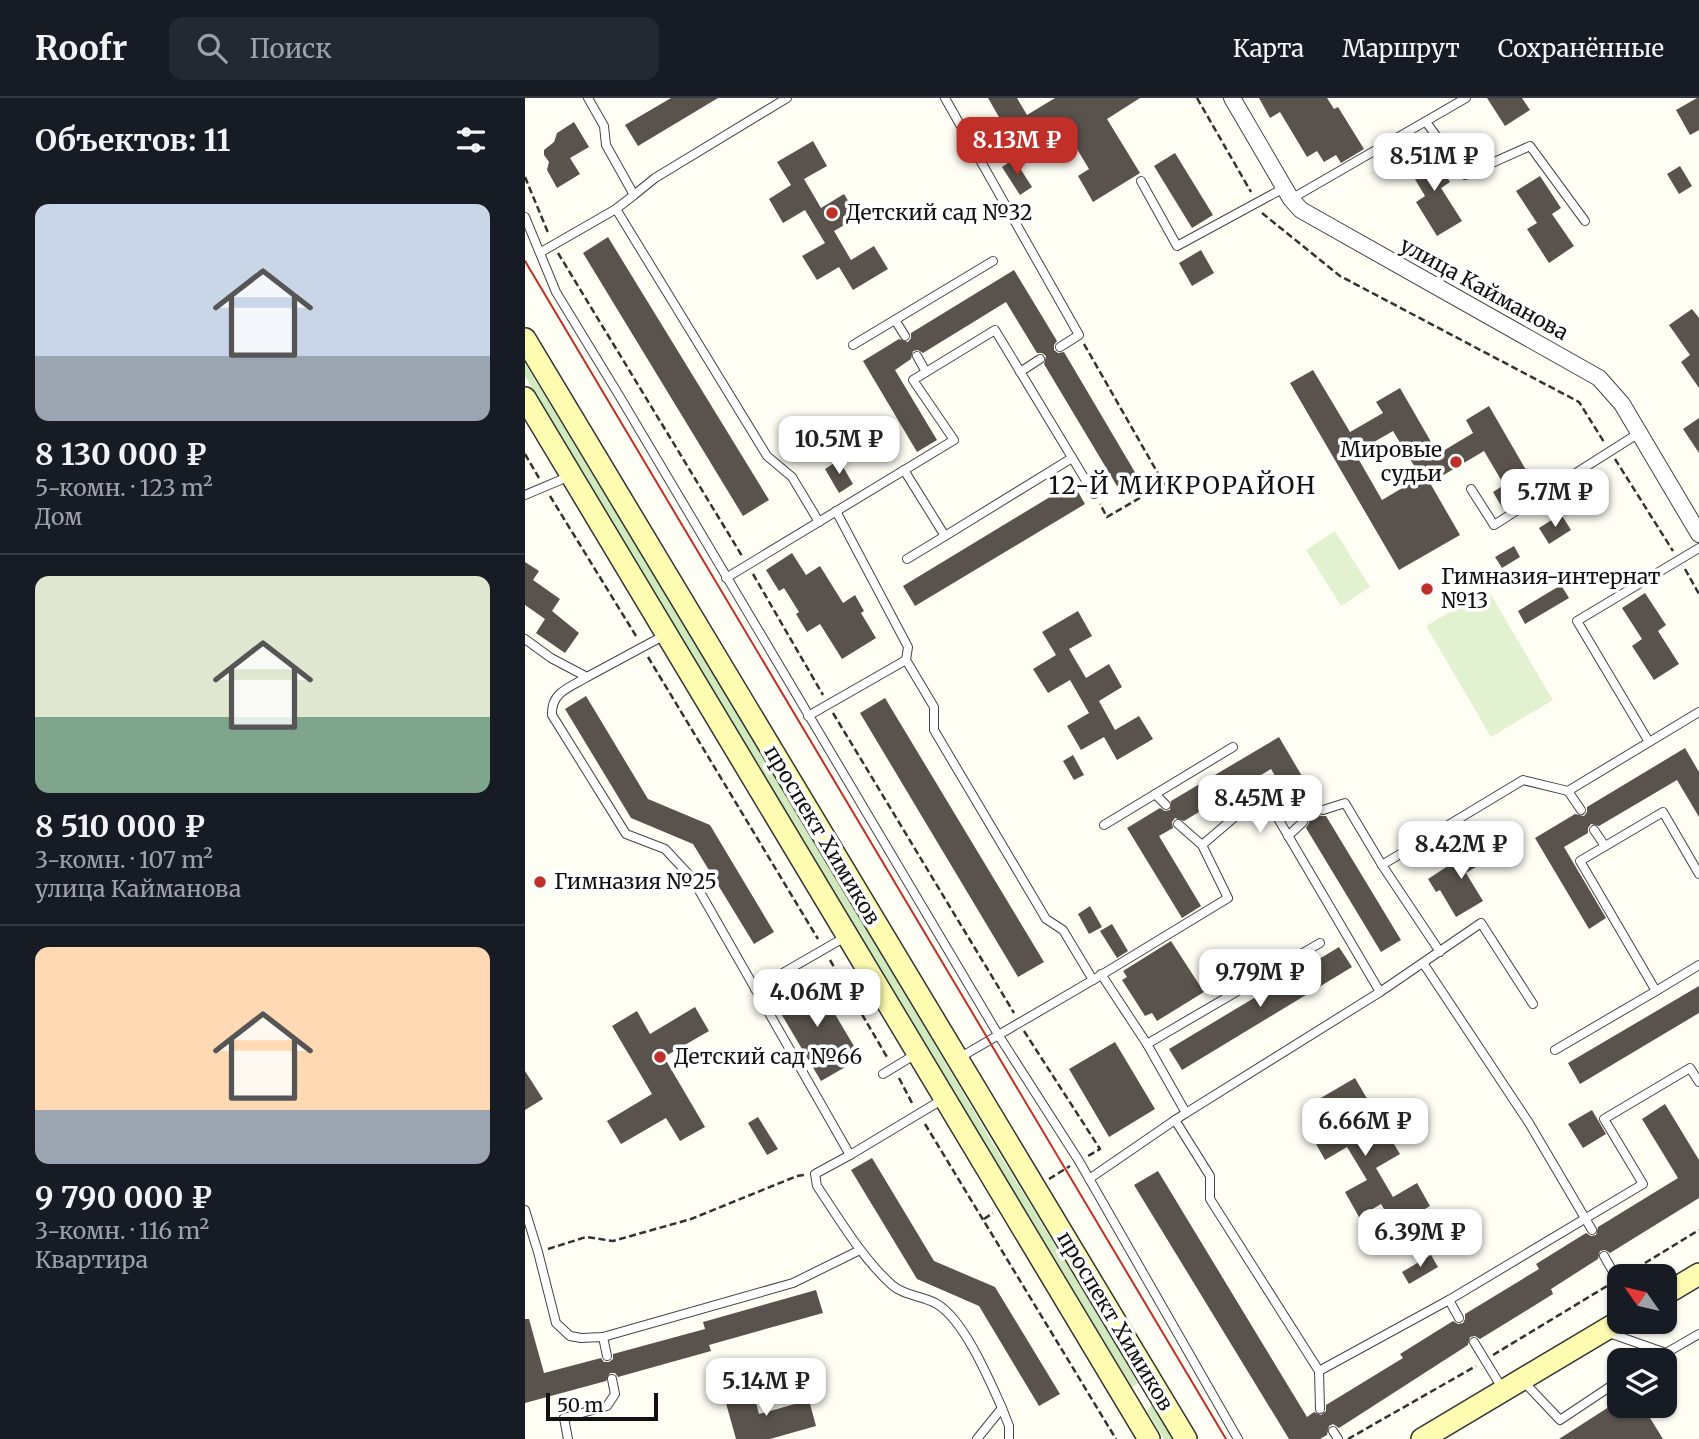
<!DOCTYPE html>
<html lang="ru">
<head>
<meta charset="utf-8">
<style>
  :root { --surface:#171b24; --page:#242831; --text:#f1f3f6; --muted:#9ea1a6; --line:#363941; --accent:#c03029 }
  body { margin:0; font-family:Merriweather,serif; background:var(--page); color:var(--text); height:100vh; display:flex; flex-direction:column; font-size:26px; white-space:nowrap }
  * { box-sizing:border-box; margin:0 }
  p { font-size:23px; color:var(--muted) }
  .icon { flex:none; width:38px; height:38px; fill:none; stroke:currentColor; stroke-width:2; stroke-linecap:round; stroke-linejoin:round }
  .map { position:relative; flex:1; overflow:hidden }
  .drawer { display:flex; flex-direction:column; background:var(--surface); width:525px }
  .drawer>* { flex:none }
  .needle { width:46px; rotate:304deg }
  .tools { position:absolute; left:1082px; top:1166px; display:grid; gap:14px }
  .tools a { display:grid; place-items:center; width:70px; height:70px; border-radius:14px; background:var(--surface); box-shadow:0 2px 5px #0004; font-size:35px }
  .scale { position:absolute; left:21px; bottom:18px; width:112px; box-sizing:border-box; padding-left:7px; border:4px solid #111; border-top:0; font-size:19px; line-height:24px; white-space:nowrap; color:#111; -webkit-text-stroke:5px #fff; paint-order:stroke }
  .price { position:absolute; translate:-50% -60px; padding:0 16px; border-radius:14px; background:#fff; color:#222; font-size:23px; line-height:46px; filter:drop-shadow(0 2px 4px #0008) }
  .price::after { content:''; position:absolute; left:50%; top:42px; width:21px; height:16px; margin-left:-10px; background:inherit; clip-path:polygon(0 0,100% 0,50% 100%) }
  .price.active { background:var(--accent); color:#fff }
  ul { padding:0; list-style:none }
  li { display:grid; align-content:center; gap:14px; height:371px; padding:0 35px }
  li+li { border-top:2px solid var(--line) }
  li span { display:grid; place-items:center; height:217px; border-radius:14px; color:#555 }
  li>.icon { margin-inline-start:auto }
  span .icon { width:126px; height:126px; fill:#fffc; stroke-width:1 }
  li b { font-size:30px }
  h2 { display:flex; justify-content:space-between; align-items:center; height:84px; padding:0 35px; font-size:30px }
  header { display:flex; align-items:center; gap:42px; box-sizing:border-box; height:98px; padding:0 35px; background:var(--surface); border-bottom:2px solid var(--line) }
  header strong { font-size:33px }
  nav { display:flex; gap:38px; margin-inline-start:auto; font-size:24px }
  .search { width:490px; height:63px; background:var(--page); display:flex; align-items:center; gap:18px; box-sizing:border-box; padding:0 24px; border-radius:14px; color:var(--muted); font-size:26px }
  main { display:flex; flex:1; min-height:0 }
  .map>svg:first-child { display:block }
  .green { fill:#d0eabe }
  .pitch { fill:#e2f1cf }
  .building { fill:#5a534d; fill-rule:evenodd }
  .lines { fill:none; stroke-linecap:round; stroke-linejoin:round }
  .lane-casing { stroke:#444; stroke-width:10 }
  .street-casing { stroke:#444; stroke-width:18 }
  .secondary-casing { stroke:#333; stroke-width:24 }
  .path { stroke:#333; stroke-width:2.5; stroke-dasharray:7 3.5; stroke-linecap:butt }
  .lane { stroke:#fff; stroke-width:8 }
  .street { stroke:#fff; stroke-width:16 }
  .secondary { stroke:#fdfcb1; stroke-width:21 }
  .tram { stroke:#c03029; stroke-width:2 }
  .poi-dot { fill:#c03029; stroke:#fff; stroke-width:2.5 }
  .labels { text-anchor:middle; stroke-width:7; stroke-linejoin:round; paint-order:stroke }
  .poi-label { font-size:21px; fill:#111; stroke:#fff; text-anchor:start }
  .street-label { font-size:21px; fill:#111; stroke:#fff }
  .quarter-label { font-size:24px; letter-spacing:2px; fill:#111; stroke:#fff }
</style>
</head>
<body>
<header>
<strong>Roofr</strong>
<div class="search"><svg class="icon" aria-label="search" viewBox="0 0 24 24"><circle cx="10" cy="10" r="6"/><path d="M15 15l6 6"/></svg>Поиск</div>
<nav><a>Карта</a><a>Маршрут</a><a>Сохранённые</a></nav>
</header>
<main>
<section class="drawer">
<h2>Объектов: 11<svg class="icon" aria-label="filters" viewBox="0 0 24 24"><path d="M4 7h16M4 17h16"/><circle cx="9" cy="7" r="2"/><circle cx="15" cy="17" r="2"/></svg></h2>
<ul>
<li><span style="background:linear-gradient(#c9d6e8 70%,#9aa5b1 0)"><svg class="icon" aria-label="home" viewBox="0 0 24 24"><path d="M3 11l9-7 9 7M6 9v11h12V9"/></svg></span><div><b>8 130 000 ₽</b><p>5-комн. · 123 m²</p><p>Дом</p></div></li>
<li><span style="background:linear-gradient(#dfe7d0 65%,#7fa58c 0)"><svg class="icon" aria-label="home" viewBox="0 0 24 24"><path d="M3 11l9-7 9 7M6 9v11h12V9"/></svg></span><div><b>8 510 000 ₽</b><p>3-комн. · 107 m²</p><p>улица Кайманова</p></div></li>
<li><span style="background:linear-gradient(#ffd9b3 75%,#9aa5b1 0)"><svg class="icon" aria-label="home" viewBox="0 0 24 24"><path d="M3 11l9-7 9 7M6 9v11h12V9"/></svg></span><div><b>9 790 000 ₽</b><p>3-комн. · 116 m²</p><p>Квартира</p></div></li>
</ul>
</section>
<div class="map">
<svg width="1174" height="1341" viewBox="0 0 1174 1341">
  <rect width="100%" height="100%" fill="#fffef5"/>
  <g class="green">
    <path d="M 0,265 L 312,780 L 461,1034 L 614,1285 L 607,1289 L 0,278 Z"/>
    <path d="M 626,1307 L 629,1309 L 648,1341 L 639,1341 L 622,1313 Z"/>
  </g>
  <g class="pitch">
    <path d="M 810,433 L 845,489 L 816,508 L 781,452 Z"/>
    <path d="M 963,492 L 1028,602 L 966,639 L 901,528 Z"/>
  </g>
  <g class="building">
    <path d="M 146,0 L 193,0 L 113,48 L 100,27 Z"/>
    <path d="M 463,0 L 492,0 L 502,17 L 530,0 L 615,0 L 582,21 L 615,75 L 568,104 L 553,78 L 564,71 L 537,26 L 493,52 Z"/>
    <path d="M 734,0 L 802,0 L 809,11 L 813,9 L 839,51 L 816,65 L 811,57 L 799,64 L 792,53 L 782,59 L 755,14 L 745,20 Z"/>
    <path d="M 962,0 L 997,0 L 1005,12 L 980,28 Z"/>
    <path d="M 1172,0 L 1174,0 L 1174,32 L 1165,37 L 1151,12 Z"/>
    <path d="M 49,24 L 64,49 L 45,60 L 55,76 L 32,90 L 22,72 L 24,64 L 19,57 L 19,52 L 29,44 L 32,35 Z"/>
    <path d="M 288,43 L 302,68 L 279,81 L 296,110 L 319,96 L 333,119 L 309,133 L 326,162 L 349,148 L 363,171 L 328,192 L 314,169 L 292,182 L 277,158 L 300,145 L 280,112 L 258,125 L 244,101 L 266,87 L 252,64 Z"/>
    <path d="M 905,52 L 925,84 L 916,90 L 937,123 L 912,138 L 891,104 L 900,98 L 881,66 Z"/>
    <path d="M 650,55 L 688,117 L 667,130 L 629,68 Z"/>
    <path d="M 489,61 L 507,89 L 495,97 L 477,69 Z"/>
    <path d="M 1155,68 L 1167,88 L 1154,96 L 1142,76 Z"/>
    <path d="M 1015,78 L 1036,110 L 1027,116 L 1049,148 L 1024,165 L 1002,131 L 1012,125 L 991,93 Z"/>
    <path d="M 83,139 L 244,402 L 218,418 L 58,155 Z"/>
    <path d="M 676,152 L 689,175 L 667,188 L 654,165 Z"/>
    <path d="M 489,172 L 532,243 L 529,247 L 529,252 L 533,255 L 539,254 L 611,376 L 592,388 L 519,266 L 521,258 L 517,255 L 512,255 L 481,204 L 398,255 L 393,252 L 388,253 L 386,261 L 370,272 L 412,342 L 392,354 L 338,263 L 374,241 L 383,244 L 386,240 L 386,235 Z"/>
    <path d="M 1167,211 L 1174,220 L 1174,290 L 1156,264 L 1165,257 L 1144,227 Z"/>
    <path d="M 788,272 L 825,334 L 858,315 L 851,304 L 875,290 L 913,356 L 948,335 L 941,322 L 964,308 L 1012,391 L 978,411 L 968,394 L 979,387 L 959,353 L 905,385 L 935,437 L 874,472 L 765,285 ZM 868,333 L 896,379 L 857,402 L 830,355 Z"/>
    <path d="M 1174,320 L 1174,355 L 1158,331 Z"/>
    <path d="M 314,362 L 328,386 L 314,395 L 300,371 Z"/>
    <path d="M 548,385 L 560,406 L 390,508 L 378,488 Z"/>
    <path d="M 1036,416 L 1046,432 L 1024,446 L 1014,430 Z"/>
    <path d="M 989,448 L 995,459 L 977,470 L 970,459 Z"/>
    <path d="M 267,455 L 281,477 L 295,468 L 318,505 L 330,497 L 339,513 L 336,515 L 351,540 L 317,561 L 295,526 L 282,534 L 271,516 L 274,514 L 259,490 L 254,493 L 241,472 Z"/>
    <path d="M 0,464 L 14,473 L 8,482 L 35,501 L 27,513 L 54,535 L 40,555 L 11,535 L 20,521 L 0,507 Z"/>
    <path d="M 1036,487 L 1044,500 L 1000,526 L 993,513 Z"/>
    <path d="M 1120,495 L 1141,527 L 1133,533 L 1154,566 L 1129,582 L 1107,548 L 1117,541 L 1097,510 Z"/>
    <path d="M 553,513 L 567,538 L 544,551 L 561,580 L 584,566 L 597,589 L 574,603 L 590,632 L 614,618 L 628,641 L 592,662 L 579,639 L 556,652 L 542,628 L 564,615 L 545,582 L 523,595 L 508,571 L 531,557 L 517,534 Z"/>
    <path d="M 61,598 L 123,701 L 185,727 L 249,834 L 229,846 L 168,746 L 106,720 L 40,611 Z"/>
    <path d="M 360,600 L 519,864 L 493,879 L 335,615 Z"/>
    <path d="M 754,639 L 794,707 L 792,715 L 796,718 L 801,718 L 876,842 L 856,854 L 781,730 L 784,725 L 783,720 L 779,718 L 774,719 L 746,671 L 659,723 L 650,720 L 647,724 L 648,730 L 634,738 L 676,808 L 657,820 L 602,730 L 635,710 L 640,713 L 645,712 L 646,703 Z"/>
    <path d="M 1160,650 L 1174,674 L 1174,719 L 1152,682 L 1074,728 L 1066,726 L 1063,730 L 1063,735 L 1039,749 L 1081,820 L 1064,831 L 1010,740 L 1050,716 L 1059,718 L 1062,714 L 1062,709 Z"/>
    <path d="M 548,657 L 559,677 L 549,682 L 538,663 Z"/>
    <path d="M 958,745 L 967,759 L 941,775 L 958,803 L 931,819 L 915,792 L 911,794 L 903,781 Z"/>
    <path d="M 565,808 L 577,829 L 564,836 L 553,816 Z"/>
    <path d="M 587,826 L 603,853 L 592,860 L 575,833 Z"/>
    <path d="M 646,843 L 679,894 L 632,923 L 627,915 L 620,918 L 597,882 L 602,879 L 598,873 Z"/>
    <path d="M 814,849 L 827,869 L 657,972 L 644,951 Z"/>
    <path d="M 288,879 L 336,960 L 296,983 L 248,902 Z"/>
    <path d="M 1174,888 L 1174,915 L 1055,986 L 1043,965 Z"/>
    <path d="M 170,909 L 184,933 L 139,959 L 180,1029 L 155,1043 L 141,1020 L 96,1046 L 82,1023 L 127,996 L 87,928 L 112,913 L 125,936 Z"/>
    <path d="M 590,944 L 630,1011 L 584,1039 L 544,971 Z"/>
    <path d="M 0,973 L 18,1001 L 0,1012 Z"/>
    <path d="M 830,980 L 844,1004 L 821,1018 L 838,1047 L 861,1033 L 875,1056 L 851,1070 L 868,1099 L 892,1085 L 905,1108 L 870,1129 L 856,1106 L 834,1119 L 820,1094 L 842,1082 L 822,1049 L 800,1062 L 786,1037 L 808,1024 L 794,1001 Z"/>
    <path d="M 1140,1006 L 1174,1062 L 1174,1100 L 1085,1155 L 1080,1152 L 1075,1153 L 1073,1161 L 1026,1191 L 1028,1196 L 955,1241 L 950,1238 L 945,1239 L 943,1247 L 814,1330 L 808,1326 L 804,1328 L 802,1337 L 795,1341 L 764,1341 L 609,1087 L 633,1073 L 782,1319 L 789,1314 L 796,1317 L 801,1313 L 801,1307 L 878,1260 L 875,1256 L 928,1223 L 933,1226 L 938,1225 L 940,1221 L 940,1216 L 1014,1171 L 1011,1166 L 1061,1135 L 1066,1138 L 1071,1137 L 1073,1129 L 1153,1080 L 1117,1021 Z"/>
    <path d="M 1067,1012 L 1081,1036 L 1058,1050 L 1043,1026 Z"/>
    <path d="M 233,1019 L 253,1051 L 242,1057 L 223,1025 Z"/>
    <path d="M 347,1060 L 409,1163 L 470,1189 L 535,1296 L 514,1308 L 454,1208 L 392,1181 L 326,1072 Z"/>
    <path d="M 906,1157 L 913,1169 L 884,1186 L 877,1174 Z"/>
    <path d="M 291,1192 L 298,1215 L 184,1247 L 186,1253 L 93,1279 L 90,1275 L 85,1275 L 81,1283 L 0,1305 L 0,1221 L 4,1221 L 19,1275 L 76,1260 L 79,1264 L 84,1264 L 88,1261 L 88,1256 L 180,1231 L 178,1224 Z"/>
    <path d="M 227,1290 L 234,1316 L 284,1302 L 291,1328 L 245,1341 L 211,1341 L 199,1298 Z"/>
    <path d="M 1087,1307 L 1117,1307 L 1138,1341 L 1034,1341 Z"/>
  </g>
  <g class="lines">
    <defs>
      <g id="lane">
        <path d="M 63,0 L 79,28 L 81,47 L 109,97 L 130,80 L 262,0"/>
        <path d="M 420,0 L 554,237 L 535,249"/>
        <path d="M 901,24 L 940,77 L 1005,48 L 1060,123"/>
        <path d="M 616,83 L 652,148 L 759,90"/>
        <path d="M 766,101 L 941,0"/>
        <path d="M 91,111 L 109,97"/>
        <path d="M 0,119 L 31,194 L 95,299 L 474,938 L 554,1063 L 713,1341"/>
        <path d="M 16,154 L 91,111 L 242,358 L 267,379 L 294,424"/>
        <path d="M 370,222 L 380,238"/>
        <path d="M 328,247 L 468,163"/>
        <path d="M 392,258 L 401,274"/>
        <path d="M 495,274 L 515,261"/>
        <path d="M 379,372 L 420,438 L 547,360"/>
        <path d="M 946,391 L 969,427 L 1114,335"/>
        <path d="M 0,397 L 45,378"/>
        <path d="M 311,413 L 383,549 L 381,562 L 409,609 L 409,632 L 521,821 L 538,832 L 568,882 L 434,960"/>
        <path d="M 382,461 L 420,438"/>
        <path d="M 201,480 L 429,342 L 388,282 L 470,232 L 569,396"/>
        <path d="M 0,541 L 26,560 L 62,579 L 140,537"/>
        <path d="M 62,579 C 44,590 26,594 27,617 L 101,736 L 140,751 L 167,780 L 325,1057 L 420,1000"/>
        <path d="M 283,618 L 381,562"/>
        <path d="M 1124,644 L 1052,523 L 1174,450"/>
        <path d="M 1043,693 L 1056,712"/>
        <path d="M 630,696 L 641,707"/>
        <path d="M 798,712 L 820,705 L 857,767 L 915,854"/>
        <path d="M 653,726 L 677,747"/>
        <path d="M 579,727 L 708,649"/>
        <path d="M 1069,732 L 1080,748"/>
        <path d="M 763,738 L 778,724"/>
        <path d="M 857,767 L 998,682 L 1043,693 L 1174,614"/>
        <path d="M 898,865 L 1004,1025 L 1067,1132"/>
        <path d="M 576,876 L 622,946 L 661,1015 L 650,1022"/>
        <path d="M 568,882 L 703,800 L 677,747 L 738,695 L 855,894 L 956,825 L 1008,906"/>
        <path d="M 230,891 L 322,838"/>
        <path d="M 1131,893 L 1174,867"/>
        <path d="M 622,946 L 795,845"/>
        <path d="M 1030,952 L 1131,893 L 1055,763 L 1138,714 L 1174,776"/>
        <path d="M 358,976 L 391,956"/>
        <path d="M 661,1015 L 855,894"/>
        <path d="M 325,1057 L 290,1076 L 292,1088 C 315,1122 337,1160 367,1187 C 379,1198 399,1198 412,1206 C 439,1222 464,1281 477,1310 L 452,1341"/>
        <path d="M 564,1081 L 650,1022 L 685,1078 L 685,1101 L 794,1273"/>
        <path d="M 0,1112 L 13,1154 L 31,1225 L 45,1238 L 56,1240 L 78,1239 L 268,1185 L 335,1152"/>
        <path d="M 1079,1158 L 1094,1184"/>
        <path d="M 924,1202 L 934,1220"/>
        <path d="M 1084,1235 L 1141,1255 L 1174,1236"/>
        <path d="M 78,1239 L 82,1258"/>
        <path d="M 949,1244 L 977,1290"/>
        <path d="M 999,1284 L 1035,1322 L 1092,1284"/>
        <path d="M 477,1310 L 484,1328 L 484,1341"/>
        <path d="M 795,1311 L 794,1273 L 924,1202 L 1118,1086 L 1079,1021 L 1165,970 L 1174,984"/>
        <path d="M 808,1333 L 813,1341"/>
        <path d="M 43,1341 L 39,1320 L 82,1308 L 90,1296 L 87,1281"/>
      </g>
      <path id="street" d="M 707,0 L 766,101 L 776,112 L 1074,280 L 1097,306 L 1174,436"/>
      <g id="secondary">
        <path d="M 0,241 L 661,1341"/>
        <path d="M 0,300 L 624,1341"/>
        <path d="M 1139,1197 L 1174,1176"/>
        <path d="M 897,1341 L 1095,1223"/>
      </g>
    </defs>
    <use href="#lane" class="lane-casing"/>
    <use href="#street" class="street-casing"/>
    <use href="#secondary" class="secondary-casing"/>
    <g class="path">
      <path d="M 672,0 L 726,94"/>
      <path d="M 0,79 L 24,137"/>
      <path d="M 737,115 L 815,178 L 1054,304 L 1079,344"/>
      <path d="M 33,155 L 217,458"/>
      <path d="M 559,246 L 639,386 L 582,419 L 575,406"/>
      <path d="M 0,356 L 14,380"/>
      <path d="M 1090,361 L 1148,453"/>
      <path d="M 25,398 L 111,538"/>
      <path d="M 1160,471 L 1174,496"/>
      <path d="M 228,476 L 298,597"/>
      <path d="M 123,559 L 293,841"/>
      <path d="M 308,615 L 489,915"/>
      <path d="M 305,862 L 362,959"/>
      <path d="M 499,933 L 575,1051 L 563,1058"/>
      <path d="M 374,980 L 387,1005"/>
      <path d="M 400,1026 L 591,1341"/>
      <path d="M 524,1081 L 545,1068"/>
      <path d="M 459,1121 L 468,1115"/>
      <path d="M 23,1151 L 61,1139 L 88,1143 L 166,1121 L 272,1078 L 279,1077"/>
      <path d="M 1102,1176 L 1174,1132"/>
      <path d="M 968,1257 L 1082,1188"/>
      <path d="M 823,1341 L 951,1268"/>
    </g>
    <use href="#lane" class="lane"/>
    <use href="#street" class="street"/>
    <use href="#secondary" class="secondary"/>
    <path class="tram" d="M 0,163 L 701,1341"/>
  </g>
  <g class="poi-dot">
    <circle cx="307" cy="115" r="7"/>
    <circle cx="931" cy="364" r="7"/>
    <circle cx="902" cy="491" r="7"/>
    <circle cx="15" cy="784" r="7"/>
    <circle cx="135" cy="959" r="7"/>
  </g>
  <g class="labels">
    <g class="poi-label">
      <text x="321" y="122">Детский сад №32</text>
      <text x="917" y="359" text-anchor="end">Мировые<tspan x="917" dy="24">судьи</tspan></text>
      <text x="916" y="486">Гимназия-интернат<tspan x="916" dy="24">№13</tspan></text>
      <text x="29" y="791">Гимназия №25</text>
      <text x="149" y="966">Детский сад №66</text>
    </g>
    <g class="street-label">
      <text transform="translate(959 191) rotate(29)" y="7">улица Кайманова</text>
      <text transform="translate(297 737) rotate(59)" y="7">проспект Химиков</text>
      <text transform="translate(590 1223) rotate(59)" y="7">проспект Химиков</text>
    </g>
    <g class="quarter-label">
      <text x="658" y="396">12-Й МИКРОРАЙОН</text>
    </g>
  </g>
</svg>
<div class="tools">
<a><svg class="needle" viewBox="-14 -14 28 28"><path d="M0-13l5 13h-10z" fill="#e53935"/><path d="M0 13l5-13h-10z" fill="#9ea1a6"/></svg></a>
<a><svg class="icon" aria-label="layers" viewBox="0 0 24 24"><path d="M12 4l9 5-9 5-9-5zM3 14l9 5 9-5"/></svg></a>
</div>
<div class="scale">50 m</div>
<b class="price active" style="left:492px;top:79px">8.13M ₽</b>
<b class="price" style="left:909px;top:95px">8.51M ₽</b>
<b class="price" style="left:314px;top:378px">10.5M ₽</b>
<b class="price" style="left:1030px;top:431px">5.7M ₽</b>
<b class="price" style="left:735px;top:737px">8.45M ₽</b>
<b class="price" style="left:936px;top:783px">8.42M ₽</b>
<b class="price" style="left:735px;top:911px">9.79M ₽</b>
<b class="price" style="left:292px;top:931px">4.06M ₽</b>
<b class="price" style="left:840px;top:1060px">6.66M ₽</b>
<b class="price" style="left:895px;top:1171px">6.39M ₽</b>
<b class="price" style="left:241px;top:1320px">5.14M ₽</b>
</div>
</main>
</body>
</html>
